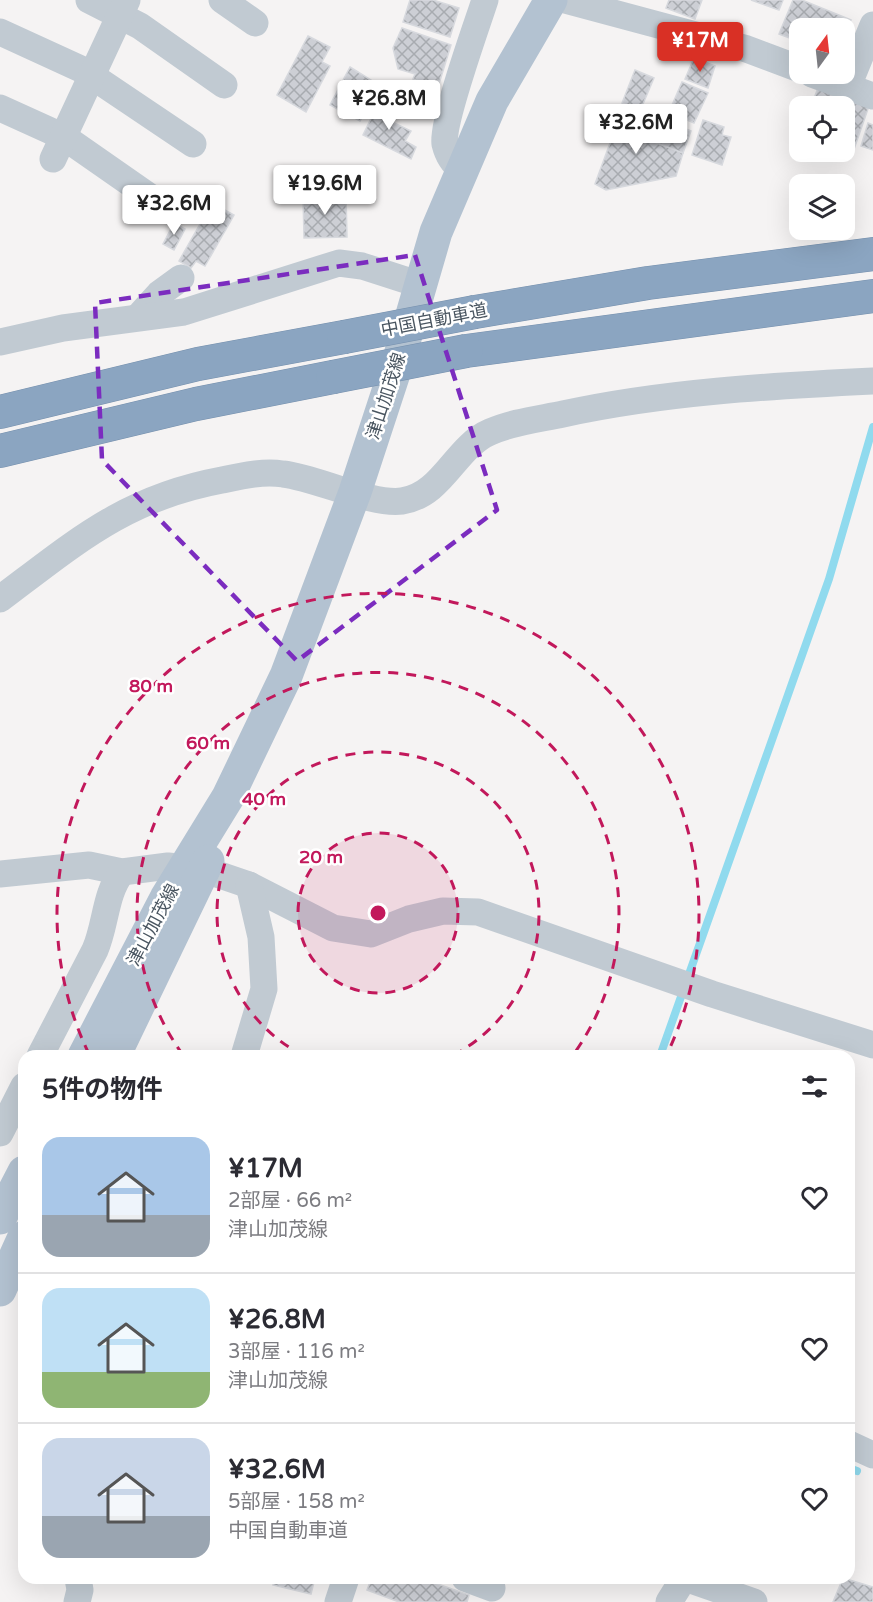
<!DOCTYPE html>
<html lang="ja">
<head>
<meta charset="utf-8">
<style>
  :root { --surface:#fff; --page:#f7f7f7; --text:#2b2b33; --muted:#7c7c81; --line:#e1e1e2; --accent:#d93025 }
  body { margin:0; font-family:"Varela Round","Noto Sans JP",sans-serif; background:var(--page); color:var(--text); height:100vh; display:flex; flex-direction:column; font-size:22px; white-space:nowrap }
  * { box-sizing:border-box; margin:0 }
  p { font-size:20px; color:var(--muted) }
  .icon { flex:none; width:33px; height:33px; fill:none; stroke:currentColor; stroke-width:2; stroke-linecap:round; stroke-linejoin:round }
  .map { position:relative; flex:1; overflow:hidden }
  .details { position:absolute; left:18px; top:1050px; width:837px; height:534px; display:flex; flex-direction:column; background:var(--surface); border-radius:18px; box-shadow:0 6px 24px #0002 }
  .details>* { flex:none }
  .needle { width:39px; rotate:15deg }
  .fabs { position:absolute; left:789px; top:18px; display:grid; gap:12px }
  .fabs a { display:grid; place-items:center; width:66px; height:66px; border-radius:12px; background:var(--surface); box-shadow:0 6px 24px #0002; font-size:30px }
  .price { position:absolute; translate:-50% -51px; padding:0 14px; border-radius:6px; background:#fff; color:#222; font-size:20px; line-height:39px; filter:drop-shadow(0 2px 3px #0008) }
  .price::after { content:''; position:absolute; left:50%; top:36px; width:18px; height:14px; margin-left:-9px; background:inherit; clip-path:polygon(0 0,100% 0,50% 100%) }
  .price.current { background:var(--accent); color:#fff }
  ul { padding:0; list-style:none }
  li { display:flex; align-items:center; gap:18px; height:150px; padding:0 24px }
  li+li { border-top:2px solid var(--line) }
  li span { display:grid; place-items:center; flex:none; width:168px; height:120px; border-radius:18px; color:#555 }
  li>.icon { margin-inline-start:auto }
  span .icon { width:72px; height:72px; fill:#fffc; stroke-width:1 }
  li b { font-size:26px }
  h2 { display:flex; justify-content:space-between; align-items:center; height:72px; padding:0 24px; font-size:26px }
  .map>svg:first-child { display:block }
  .lines { fill:none; stroke-linecap:round; stroke-linejoin:round }
  .stream { stroke:#90daee; stroke-width:8 }
  .building { fill:url(#building-cross-hatch); stroke:#d7d9de; stroke-width:1.5 }
  .highway-casing { stroke:#7690ad; stroke-width:34 }
  .minor { stroke:#c1cad2; stroke-width:27 }
  .major { stroke:#b3c2d1; stroke-width:33 }
  .highway { stroke:#8ba5c1; stroke-width:33 }
  .highway-bridge-casing { stroke:#7690ad; stroke-width:34; stroke-linecap:butt }
  .highway-bridge { stroke:#8ba5c1; stroke-width:33 }
  .marked { fill:none; stroke:#7b2cbf; stroke-width:4.5; stroke-dasharray:12 8; stroke-linejoin:round }
  .ring { fill:none; stroke:#c2185b; stroke-width:3; stroke-dasharray:10 8 }
  .labels { text-anchor:middle; stroke-width:5; stroke-linejoin:round; paint-order:stroke }
  .street-label { font-size:18px; fill:#4a5661; stroke:#fff }
  .centre { fill:#c2185b; stroke:#fff; stroke-width:3 }
  .ring-label { font-size:18px; text-anchor:middle; font-weight:bold; fill:#c2185b; stroke:#fff; stroke-width:5; stroke-linejoin:round; paint-order:stroke }
</style>
</head>
<body>
<div class="map">
<svg width="873" height="1602" viewBox="0 0 873 1602">
  <defs>
    <pattern id="building-cross-hatch" width="8" height="8" patternUnits="userSpaceOnUse" patternTransform="scale(1.5)"><rect width="8" height="8" fill="#cdcfd5"/><path d="M0 0l8 8M0 8l8-8" fill="none" stroke="#a8abb0"/></pattern>
  </defs>
  <rect width="100%" height="100%" fill="#f5f3f3"/>
  <g class="lines">
    <g class="stream">
      <path d="M 660,1056 L 829,579 L 873,427"/>
      <path d="M 849,1468 L 857,1471"/>
    </g>
  </g>
  <g class="building">
    <path d="M 410,0 L 433,0 L 459,8 L 450,37 L 403,22 Z"/>
    <path d="M 669,0 L 702,0 L 695,19 L 666,8 Z"/>
    <path d="M 751,0 L 783,0 L 779,10 Z"/>
    <path d="M 793,0 L 802,0 L 851,20 L 844,36 L 844,28 L 800,28 L 800,42 L 779,34 Z"/>
    <path d="M 402,28 L 451,45 L 438,87 L 413,79 L 415,74 L 398,69 L 393,48 Z"/>
    <path d="M 308,36 L 330,47 L 322,62 L 330,66 L 306,112 L 277,95 Z"/>
    <path d="M 694,58 L 715,66 L 708,88 L 685,79 Z"/>
    <path d="M 350,67 L 371,80 L 370,83 L 379,88 L 360,121 L 330,105 Z"/>
    <path d="M 635,70 L 654,78 L 640,111 L 622,103 Z"/>
    <path d="M 682,82 L 708,93 L 694,123 L 669,112 Z"/>
    <path d="M 818,88 L 869,106 L 853,152 L 835,156 L 823,152 L 844,152 L 844,106 L 811,106 Z"/>
    <path d="M 380,100 L 394,107 L 388,120 L 411,131 L 405,141 L 416,147 L 411,159 L 363,135 Z"/>
    <path d="M 624,105 L 652,116 L 644,138 L 683,153 L 676,176 L 606,190 L 595,184 Z"/>
    <path d="M 653,116 L 691,131 L 683,153 L 645,138 Z"/>
    <path d="M 703,120 L 724,127 L 722,135 L 731,137 L 722,165 L 692,155 Z"/>
    <path d="M 868,123 L 873,125 L 873,150 L 861,146 Z"/>
    <path d="M 303,195 L 346,195 L 347,237 L 304,238 Z"/>
    <path d="M 212,203 L 234,215 L 205,266 L 196,261 L 191,268 L 179,261 Z"/>
    <path d="M 174,223 L 185,229 L 174,250 L 163,244 Z"/>
    <path d="M 275,1578 L 315,1578 L 311,1594 L 273,1585 Z"/>
    <path d="M 366,1578 L 421,1578 L 469,1595 L 467,1602 L 399,1602 L 367,1590 L 370,1582 L 365,1580 Z"/>
    <path d="M 843,1578 L 873,1587 L 873,1602 L 833,1602 Z"/>
  </g>
  <g class="lines">
    <defs>
      <g id="highway">
        <path d="M 475,312 L 648,283 L 873,254"/>
        <path d="M 466,351 L 873,296"/>
        <path d="M 0,412 L 198,364 L 344,337"/>
        <path d="M 0,451 L 196,404 L 333,377"/>
      </g>
    </defs>
    <use href="#highway" class="highway-casing"/>
    <g class="minor">
      <path d="M 89,0 L 140,26 L 224,85"/>
      <path d="M 222,0 L 255,23"/>
      <path d="M 565,0 L 744,48 L 800,69"/>
      <path d="M 0,32 L 83,70 L 193,144"/>
      <path d="M 812,74 L 873,96"/>
      <path d="M 848,86 L 873,25"/>
      <path d="M 0,108 L 64,137 L 163,206"/>
      <path d="M 53,159 L 127,0"/>
      <path d="M 462,171 C 453,163 448,156 445,144 C 441,124 477,25 485,0"/>
      <path d="M 139,316 L 159,294 L 181,278"/>
      <path d="M 0,342 L 63,328 L 184,312 L 339,263 L 362,266 L 421,285"/>
      <path d="M 0,599 C 76,542 125,498 222,480 C 241,476 262,471 283,474 C 317,478 371,505 402,501 C 443,495 455,447 490,432 C 512,422 539,419 563,414 C 664,392 770,386 873,381"/>
      <path d="M 0,874 L 89,865 L 122,872 L 168,866 L 205,870 L 249,885 L 333,928 L 371,934 L 409,919 L 443,911 L 478,912 L 712,994 L 873,1045"/>
      <path d="M 40,1056 L 95,950 C 106,925 105,893 122,872"/>
      <path d="M 244,1056 L 264,989 L 261,937 L 249,885"/>
      <path d="M 0,1133 L 24,1086"/>
      <path d="M 849,1444 L 873,1455"/>
      <path d="M 465,1578 L 492,1588"/>
      <path d="M 685,1578 L 754,1602"/>
      <path d="M 77,1602 L 80,1590 L 78,1578"/>
      <path d="M 338,1602 L 346,1578"/>
      <path d="M 669,1602 L 684,1578"/>
    </g>
    <g class="major">
      <path d="M 84,1056 L 166,898 L 228,797 L 286,676 L 355,492 L 402,349 L 436,232 L 492,101 L 551,0"/>
      <path d="M 114,1056 L 208,861"/>
      <path d="M 0,1218 L 24,1172"/>
      <path d="M 0,1290 L 24,1237"/>
    </g>
    <use href="#highway" class="highway"/>
    <defs>
      <g id="highway-bridge">
        <path d="M 344,337 L 475,312"/>
        <path d="M 333,377 L 466,351"/>
      </g>
    </defs>
    <use href="#highway-bridge" class="highway-bridge-casing"/>
    <use href="#highway-bridge" class="highway-bridge"/>
  </g>
  <path class="marked" d="M 415,255 L 497,510 L 297,661 L 102,460 L 95,303 Z"/>
  <circle cx="378" cy="913" r="80" fill="#c2185b" fill-opacity=".12"/>
  <g class="ring">
    <circle cx="378" cy="913" r="80"/>
    <path d="M304 1056A161 161 0 1 1 452 1056"/>
    <path d="M183 1055A241 241 0 1 1 573 1055"/>
    <path d="M89 1054A321 321 0 1 1 667 1054"/>
  </g>
  <g class="labels">
    <g class="street-label">
      <text transform="translate(434 320) rotate(-11)" y="6">中国自動車道</text>
      <text transform="translate(386 396) rotate(-72)" y="6">津山加茂線</text>
      <text transform="translate(153 925) rotate(-62)" y="6">津山加茂線</text>
    </g>
  </g>
  <circle cx="378" cy="913" r="9" class="centre"/>
  <g class="ring-label">
    <text x="151" y="692">80 m</text>
    <text x="208" y="749">60 m</text>
    <text x="264" y="805">40 m</text>
    <text x="321" y="863">20 m</text>
  </g>
</svg>
<div class="fabs">
<a><svg class="needle" viewBox="-14 -14 28 28"><path d="M0-13l5 13h-10z" fill="#e53935"/><path d="M0 13l5-13h-10z" fill="#7c7c81"/></svg></a>
<a><svg class="icon" aria-label="locate" viewBox="0 0 24 24"><circle cx="12" cy="12" r="6"/><path d="M12 2v4M12 18v4M2 12h4M18 12h4"/></svg></a>
<a><svg class="icon" aria-label="layers" viewBox="0 0 24 24"><path d="M12 4l9 5-9 5-9-5zM3 14l9 5 9-5"/></svg></a>
</div>
<b class="price current" style="left:700px;top:73px">¥17M</b>
<b class="price" style="left:389px;top:131px">¥26.8M</b>
<b class="price" style="left:636px;top:155px">¥32.6M</b>
<b class="price" style="left:325px;top:216px">¥19.6M</b>
<b class="price" style="left:174px;top:236px">¥32.6M</b>
<section class="details">
<h2>5件の物件<svg class="icon" aria-label="filters" viewBox="0 0 24 24"><path d="M4 7h16M4 17h16"/><circle cx="9" cy="7" r="2"/><circle cx="15" cy="17" r="2"/></svg></h2>
<ul>
<li><span style="background:linear-gradient(#a9c7e8 65%,#9aa5b1 0)"><svg class="icon" aria-label="home" viewBox="0 0 24 24"><path d="M3 11l9-7 9 7M6 9v11h12V9"/></svg></span><div><b>¥17M</b><p>2部屋 · 66 m²</p><p>津山加茂線</p></div><svg class="icon" aria-label="heart" viewBox="0 0 24 24"><path d="M12 20l-8-8c-3-5 5-10 8-4 3-6 11-1 8 4z"/></svg></li>
<li><span style="background:linear-gradient(#bfe0f5 70%,#8fb573 0)"><svg class="icon" aria-label="home" viewBox="0 0 24 24"><path d="M3 11l9-7 9 7M6 9v11h12V9"/></svg></span><div><b>¥26.8M</b><p>3部屋 · 116 m²</p><p>津山加茂線</p></div><svg class="icon" aria-label="heart" viewBox="0 0 24 24"><path d="M12 20l-8-8c-3-5 5-10 8-4 3-6 11-1 8 4z"/></svg></li>
<li><span style="background:linear-gradient(#c9d6e8 65%,#9aa5b1 0)"><svg class="icon" aria-label="home" viewBox="0 0 24 24"><path d="M3 11l9-7 9 7M6 9v11h12V9"/></svg></span><div><b>¥32.6M</b><p>5部屋 · 158 m²</p><p>中国自動車道</p></div><svg class="icon" aria-label="heart" viewBox="0 0 24 24"><path d="M12 20l-8-8c-3-5 5-10 8-4 3-6 11-1 8 4z"/></svg></li>
</ul>
</section>
</div>
</body>
</html>
